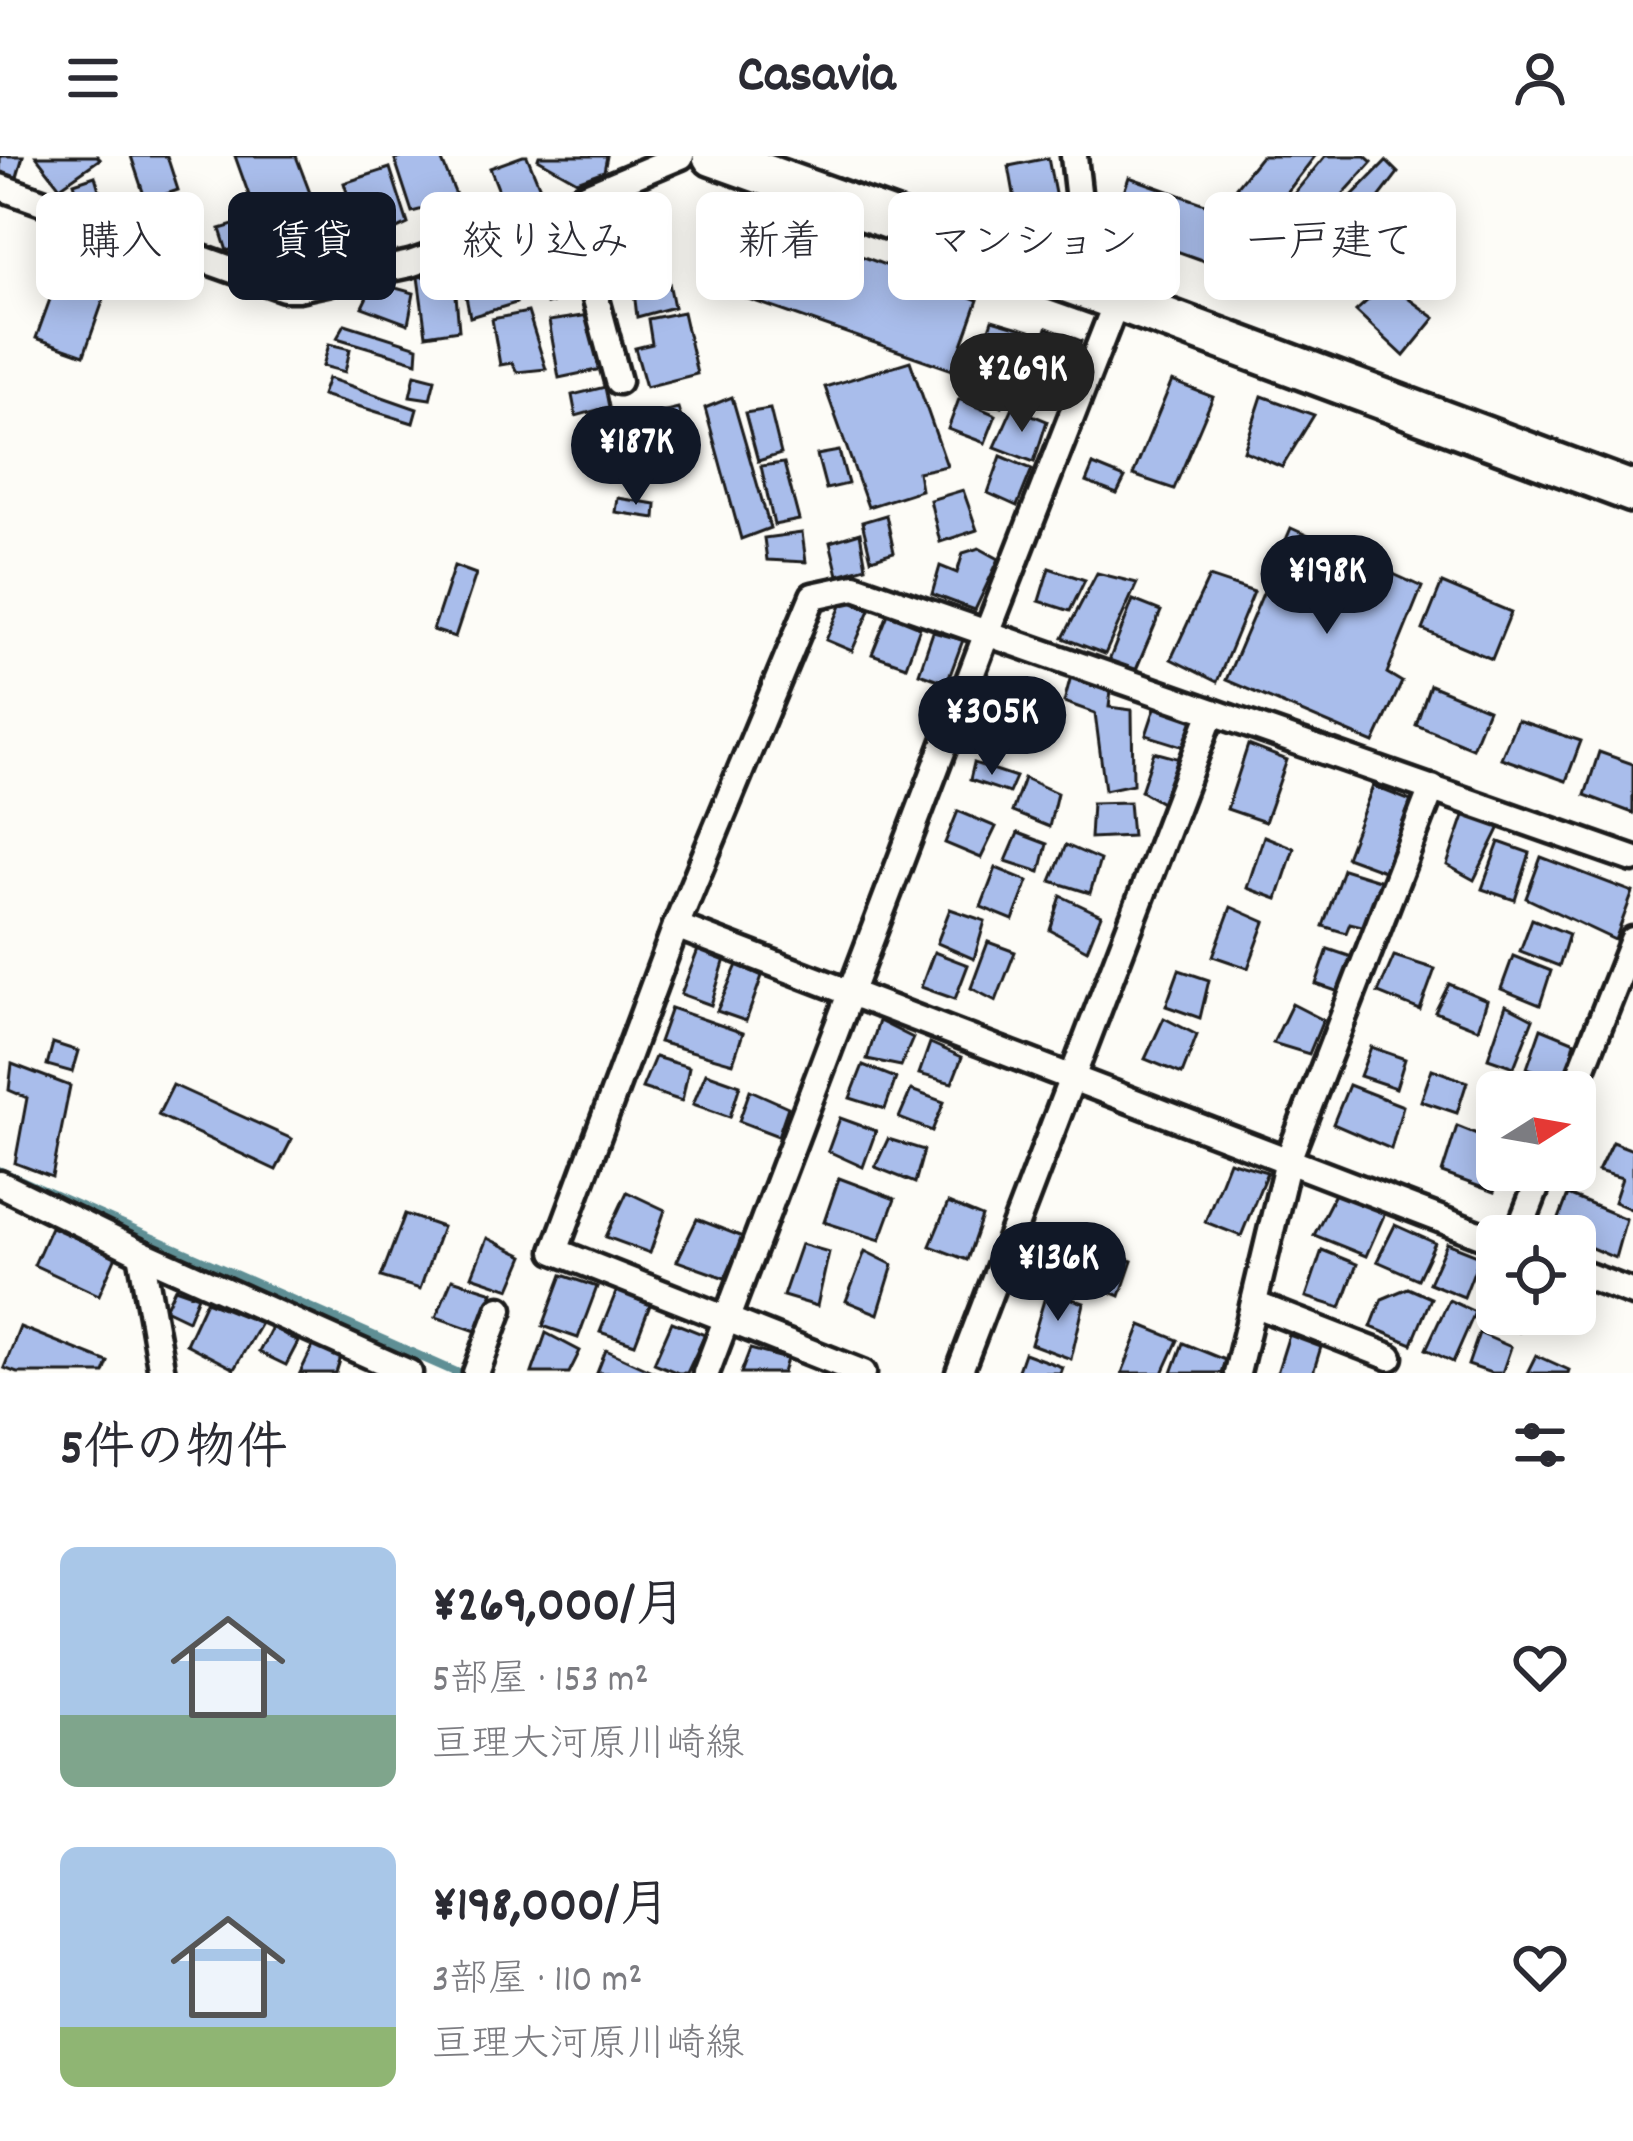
<!DOCTYPE html>
<html lang="ja">
<head>
<meta charset="utf-8">
<style>
  :root { --surface:#fff; --page:#f7f7f7; --text:#2b2b33; --muted:#7c7c81; --accent:#111827 }
  body { margin:0; font-family:Dekko,"Klee One",sans-serif; background:var(--page); color:var(--text); height:100vh; display:flex; flex-direction:column; font-size:45px; white-space:nowrap }
  * { box-sizing:border-box; margin:0 }
  p { font-size:39px; color:var(--muted) }
  .icon { flex:none; width:66px; height:66px; fill:none; stroke:currentColor; stroke-width:2; stroke-linecap:round; stroke-linejoin:round }
  .map { position:relative; height:1217px; overflow:hidden }
  .drawer { display:flex; flex-direction:column; background:var(--surface); flex:1 }
  .drawer>* { flex:none }
  .hud { position:absolute; left:36px; top:36px; width:1563px; height:108px; display:flex; gap:24px }
  .needle { width:78px; rotate:79deg }
  .fabs { position:absolute; left:1476px; top:915px; display:grid; gap:24px }
  .fabs a { display:grid; place-items:center; width:120px; height:120px; border-radius:18px; background:var(--surface); box-shadow:0 6px 30px #0003; font-size:60px }
  .price { position:absolute; translate:-50% -102px; padding:0 27px; border-radius:42px; background:var(--accent); color:#fff; font-size:39px; line-height:78px; filter:drop-shadow(0 3px 6px #0008) }
  .price::after { content:''; position:absolute; left:50%; top:72px; width:36px; height:27px; margin-left:-18px; background:inherit; clip-path:polygon(0 0,100% 0,50% 100%) }
  .price.active { background:#222; color:#fff }
  ul { padding:0; list-style:none }
  li { display:flex; align-items:center; gap:36px; height:300px; padding:0 60px }
  li span { display:grid; place-items:center; flex:none; width:336px; height:240px; border-radius:18px; color:#555 }
  li>.icon { margin-inline-start:auto }
  span .icon { width:144px; height:144px; fill:#fffc; stroke-width:1 }
  li b { font-size:51px }
  h2 { display:flex; justify-content:space-between; align-items:center; height:144px; padding:0 60px; font-size:51px }
  .pill { padding:0 42px; border-radius:18px; background:var(--surface); box-shadow:0 6px 30px #0003; font-size:42px; line-height:108px }
  .pill.active { background:var(--accent); color:#fff }
  header { display:flex; justify-content:space-between; align-items:center; height:156px; padding:0 60px; background:var(--surface); font-size:54px; font-weight:700 }
  .map>svg:first-child { display:block }
  .lines { fill:none; stroke-linecap:round; stroke-linejoin:round }
  .stream { stroke:#5e8f95; stroke-width:9 }
  .building { fill:#a9bdeb; stroke:#1c1c1c; stroke-width:3 }
  .street-casing { stroke:#1c1c1c; stroke-width:33 }
  .primary-casing { stroke:#1c1c1c; stroke-width:48 }
  .street { stroke:#fdfcf7; stroke-width:24 }
  .primary { stroke:#fdfcf7; stroke-width:39 }
</style>
</head>
<body>
<header><svg class="icon" aria-label="menu" viewBox="0 0 24 24"><path d="M4 6h16M4 12h16M4 18h16"/></svg>Casavia<svg class="icon" aria-label="person" viewBox="0 0 24 24"><circle cx="12" cy="8" r="4"/><path d="M4 21q1-7 8-7t8 7"/></svg></header>
<div class="map">
<svg width="1633" height="1217" viewBox="0 0 1633 1217">
  <rect width="100%" height="100%" fill="#fdfcf7"/>
  <filter id="ink" filterUnits="userSpaceOnUse"><feTurbulence type="fractalNoise" baseFrequency=".00833" numOctaves="2"/><feDisplacementMap in="SourceGraphic" scale="24" xChannelSelector="R" yChannelSelector="G"/><feConvolveMatrix kernelMatrix="1 2 1 2 8 2 1 2 1" color-interpolation-filters="sRGB"/></filter>
  <g filter="url(#ink)">
    <g class="lines">
      <path class="stream" d="M 0,1015 L 458,1217"/>
    </g>
    <g class="building">
      <path d="M 0,0 L 23,0 L 16,24 L 0,18 Z"/>
      <path d="M 36,0 L 97,0 L 100,3 L 60,31 Z"/>
      <path d="M 131,0 L 167,0 L 178,34 L 146,45 Z"/>
      <path d="M 235,0 L 296,0 L 330,90 L 275,112 Z"/>
      <path d="M 406,0 L 440,0 L 458,44 L 412,56 L 395,4 Z"/>
      <path d="M 523,0 L 527,0 L 543,39 L 506,53 L 490,12 Z"/>
      <path d="M 539,0 L 607,0 L 604,15 L 577,25 L 538,3 Z"/>
      <path d="M 1261,0 L 1315,0 L 1272,56 L 1236,31 Z"/>
      <path d="M 1325,0 L 1365,0 L 1372,6 L 1320,64 L 1293,39 Z"/>
      <path d="M 1048,2 L 1059,58 L 1019,66 L 1009,10 Z"/>
      <path d="M 1386,5 L 1398,17 L 1339,94 L 1320,77 L 1334,58 Z"/>
      <path d="M 390,12 L 408,68 L 363,89 L 344,27 Z"/>
      <path d="M 95,20 L 102,44 L 81,49 L 74,27 Z"/>
      <path d="M 1129,21 L 1281,75 L 1269,128 L 1112,72 Z"/>
      <path d="M 641,35 L 654,91 L 618,100 L 608,44 Z"/>
      <path d="M 763,63 L 978,144 L 953,214 L 737,139 Z"/>
      <path d="M 243,66 L 250,88 L 227,95 L 220,73 Z"/>
      <path d="M 88,82 L 121,94 L 84,199 L 36,182 L 70,88 L 84,93 Z"/>
      <path d="M 567,86 L 582,138 L 547,148 L 537,90 Z"/>
      <path d="M 501,94 L 516,147 L 470,161 L 459,105 Z"/>
      <path d="M 664,102 L 674,151 L 637,161 L 631,110 Z"/>
      <path d="M 160,107 L 178,114 L 170,139 L 151,133 Z"/>
      <path d="M 454,116 L 459,174 L 426,179 L 418,121 Z"/>
      <path d="M 374,126 L 414,137 L 408,168 L 362,151 Z"/>
      <path d="M 1387,127 L 1435,162 L 1404,200 L 1356,155 Z"/>
      <path d="M 528,156 L 546,213 L 517,216 L 512,207 L 500,209 L 492,163 Z"/>
      <path d="M 683,156 L 697,218 L 646,231 L 635,192 L 652,188 L 648,163 Z"/>
      <path d="M 589,159 L 601,213 L 559,222 L 549,165 Z"/>
      <path d="M 992,164 L 1030,175 L 1019,214 L 981,197 Z"/>
      <path d="M 345,168 L 418,191 L 417,206 L 337,182 Z"/>
      <path d="M 1047,172 L 1081,185 L 1071,218 L 1035,207 Z"/>
      <path d="M 329,188 L 350,193 L 345,216 L 323,210 Z"/>
      <path d="M 910,205 L 947,310 L 918,316 L 921,334 L 868,351 L 825,231 Z"/>
      <path d="M 975,206 L 1011,220 L 1002,250 L 964,237 Z"/>
      <path d="M 415,218 L 435,223 L 430,243 L 410,240 Z"/>
      <path d="M 328,222 L 417,253 L 413,267 L 322,239 Z"/>
      <path d="M 1172,225 L 1213,241 L 1174,333 L 1133,319 Z"/>
      <path d="M 605,231 L 609,251 L 576,260 L 572,239 Z"/>
      <path d="M 1262,240 L 1314,259 L 1282,311 L 1244,295 Z"/>
      <path d="M 732,241 L 770,372 L 741,383 L 705,252 Z"/>
      <path d="M 959,243 L 996,259 L 985,287 L 948,273 Z"/>
      <path d="M 1013,251 L 1047,265 L 1034,306 L 995,291 Z"/>
      <path d="M 678,252 L 694,306 L 651,320 L 636,262 Z"/>
      <path d="M 770,253 L 781,298 L 758,305 L 745,257 Z"/>
      <path d="M 839,295 L 848,328 L 826,333 L 817,299 Z"/>
      <path d="M 1001,300 L 1032,313 L 1017,350 L 988,337 Z"/>
      <path d="M 784,307 L 799,364 L 774,369 L 761,310 Z"/>
      <path d="M 1093,309 L 1125,322 L 1117,338 L 1086,326 Z"/>
      <path d="M 963,334 L 977,374 L 940,386 L 930,344 Z"/>
      <path d="M 617,342 L 656,348 L 655,362 L 615,356 Z"/>
      <path d="M 886,359 L 894,396 L 871,403 L 862,366 Z"/>
      <path d="M 1291,372 L 1422,431 L 1387,517 L 1402,526 L 1374,587 L 1226,524 Z"/>
      <path d="M 802,377 L 806,406 L 767,404 L 764,382 Z"/>
      <path d="M 860,377 L 866,411 L 838,419 L 830,386 Z"/>
      <path d="M 979,392 L 999,403 L 975,454 L 932,438 L 940,410 L 957,417 L 963,397 Z"/>
      <path d="M 454,410 L 476,418 L 455,481 L 433,474 Z"/>
      <path d="M 1049,412 L 1085,424 L 1070,455 L 1039,445 Z"/>
      <path d="M 1097,417 L 1137,427 L 1105,498 L 1063,482 Z"/>
      <path d="M 1209,421 L 1254,436 L 1217,526 L 1171,503 Z"/>
      <path d="M 1442,427 L 1511,456 L 1492,503 L 1423,474 Z"/>
      <path d="M 844,443 L 870,454 L 852,495 L 826,484 Z"/>
      <path d="M 1133,444 L 1161,455 L 1135,516 L 1109,505 Z"/>
      <path d="M 888,458 L 920,471 L 906,510 L 872,498 Z"/>
      <path d="M 933,476 L 963,484 L 947,527 L 919,517 Z"/>
      <path d="M 1072,516 L 1111,535 L 1109,551 L 1132,554 L 1133,628 L 1105,634 L 1095,557 L 1064,546 Z"/>
      <path d="M 1430,529 L 1488,553 L 1472,592 L 1416,569 Z"/>
      <path d="M 1156,549 L 1194,562 L 1188,592 L 1146,579 Z"/>
      <path d="M 1517,564 L 1581,585 L 1566,625 L 1501,602 Z"/>
      <path d="M 1248,589 L 1287,604 L 1265,666 L 1227,653 Z"/>
      <path d="M 1154,596 L 1184,604 L 1165,649 L 1141,635 Z"/>
      <path d="M 1599,596 L 1633,608 L 1633,657 L 1585,639 Z"/>
      <path d="M 974,607 L 1016,621 L 1009,637 L 970,624 Z"/>
      <path d="M 1024,622 L 1057,637 L 1049,671 L 1012,656 Z"/>
      <path d="M 1373,630 L 1411,645 L 1384,715 L 1346,701 Z"/>
      <path d="M 1129,646 L 1132,680 L 1090,682 L 1092,647 Z"/>
      <path d="M 1466,654 L 1501,669 L 1474,724 L 1447,709 Z"/>
      <path d="M 958,655 L 996,671 L 981,702 L 945,687 Z"/>
      <path d="M 1018,677 L 1047,688 L 1040,716 L 1006,705 Z"/>
      <path d="M 1264,680 L 1294,692 L 1277,743 L 1247,732 Z"/>
      <path d="M 1499,686 L 1530,697 L 1515,744 L 1482,733 Z"/>
      <path d="M 1066,689 L 1100,704 L 1090,737 L 1051,725 Z"/>
      <path d="M 1541,701 L 1633,736 L 1615,784 L 1526,742 Z"/>
      <path d="M 996,712 L 1028,725 L 1013,764 L 981,751 Z"/>
      <path d="M 1343,713 L 1385,726 L 1366,771 L 1350,767 L 1346,777 L 1323,770 Z"/>
      <path d="M 1061,740 L 1101,759 L 1087,794 L 1050,774 Z"/>
      <path d="M 1231,751 L 1265,766 L 1248,812 L 1213,800 Z"/>
      <path d="M 950,753 L 985,765 L 974,803 L 937,787 Z"/>
      <path d="M 1532,763 L 1569,778 L 1559,810 L 1520,795 Z"/>
      <path d="M 988,786 L 1015,796 L 996,845 L 971,832 Z"/>
      <path d="M 1328,793 L 1355,802 L 1345,838 L 1316,828 Z"/>
      <path d="M 698,794 L 725,803 L 711,849 L 681,838 Z"/>
      <path d="M 934,796 L 968,809 L 955,843 L 921,831 Z"/>
      <path d="M 1394,800 L 1435,813 L 1420,854 L 1378,837 Z"/>
      <path d="M 1513,800 L 1551,815 L 1540,849 L 1501,833 Z"/>
      <path d="M 737,809 L 762,820 L 746,865 L 717,855 Z"/>
      <path d="M 1179,814 L 1209,824 L 1200,862 L 1166,850 Z"/>
      <path d="M 1449,828 L 1487,844 L 1478,873 L 1435,856 Z"/>
      <path d="M 1292,848 L 1323,864 L 1309,898 L 1273,887 Z"/>
      <path d="M 1506,849 L 1533,863 L 1514,911 L 1488,902 Z"/>
      <path d="M 671,852 L 743,877 L 733,907 L 659,886 Z"/>
      <path d="M 1164,862 L 1197,879 L 1182,918 L 1145,903 Z"/>
      <path d="M 879,865 L 913,882 L 901,910 L 867,903 Z"/>
      <path d="M 1541,872 L 1575,886 L 1565,925 L 1527,912 Z"/>
      <path d="M 53,887 L 78,895 L 72,916 L 47,909 Z"/>
      <path d="M 930,887 L 962,901 L 952,927 L 919,918 Z"/>
      <path d="M 1371,891 L 1405,903 L 1396,932 L 1360,920 Z"/>
      <path d="M 655,901 L 689,911 L 682,945 L 642,932 Z"/>
      <path d="M 12,908 L 70,930 L 52,1021 L 15,1007 L 27,942 L 9,934 Z"/>
      <path d="M 863,909 L 896,922 L 885,953 L 850,942 Z"/>
      <path d="M 1432,913 L 1467,926 L 1457,957 L 1421,945 Z"/>
      <path d="M 706,917 L 740,929 L 730,961 L 693,948 Z"/>
      <path d="M 173,929 L 292,983 L 276,1014 L 158,959 Z"/>
      <path d="M 1349,929 L 1403,950 L 1391,993 L 1333,968 Z"/>
      <path d="M 750,934 L 788,951 L 778,980 L 739,965 Z"/>
      <path d="M 911,934 L 944,946 L 932,975 L 899,962 Z"/>
      <path d="M 840,962 L 876,975 L 863,1011 L 828,995 Z"/>
      <path d="M 1457,970 L 1497,986 L 1497,1014 L 1502,1014 L 1494,1036 L 1442,1017 Z"/>
      <path d="M 888,983 L 924,994 L 915,1027 L 875,1011 Z"/>
      <path d="M 1612,986 L 1633,994 L 1633,1054 L 1614,1046 L 1622,1022 L 1598,1015 Z"/>
      <path d="M 1229,1005 L 1267,1016 L 1241,1080 L 1205,1066 Z"/>
      <path d="M 839,1022 L 895,1043 L 880,1084 L 824,1066 Z"/>
      <path d="M 1337,1034 L 1385,1057 L 1366,1100 L 1314,1079 Z"/>
      <path d="M 627,1036 L 665,1054 L 650,1097 L 606,1081 Z"/>
      <path d="M 1568,1039 L 1626,1063 L 1615,1102 L 1575,1085 L 1575,1080 L 1564,1080 L 1554,1076 Z"/>
      <path d="M 948,1047 L 982,1061 L 967,1104 L 930,1090 Z"/>
      <path d="M 405,1058 L 442,1071 L 420,1133 L 381,1121 Z"/>
      <path d="M 697,1063 L 743,1081 L 725,1122 L 677,1105 Z"/>
      <path d="M 1395,1069 L 1435,1087 L 1418,1123 L 1377,1105 Z"/>
      <path d="M 51,1071 L 116,1100 L 99,1139 L 34,1109 Z"/>
      <path d="M 487,1082 L 524,1100 L 510,1133 L 472,1120 Z"/>
      <path d="M 1447,1087 L 1480,1100 L 1464,1141 L 1429,1127 Z"/>
      <path d="M 801,1088 L 829,1096 L 817,1150 L 783,1140 Z"/>
      <path d="M 1096,1092 L 1132,1105 L 1120,1140 L 1084,1125 Z"/>
      <path d="M 1322,1094 L 1357,1108 L 1341,1152 L 1306,1141 Z"/>
      <path d="M 865,1095 L 893,1109 L 878,1158 L 846,1145 Z"/>
      <path d="M 562,1119 L 597,1131 L 578,1182 L 543,1170 Z"/>
      <path d="M 452,1123 L 493,1136 L 479,1176 L 436,1161 Z"/>
      <path d="M 1497,1131 L 1497,1158 L 1526,1158 L 1519,1176 L 1486,1161 Z"/>
      <path d="M 175,1132 L 198,1140 L 188,1164 L 165,1153 Z"/>
      <path d="M 1408,1132 L 1431,1142 L 1412,1188 L 1371,1171 L 1382,1143 Z"/>
      <path d="M 617,1134 L 650,1149 L 635,1188 L 600,1176 Z"/>
      <path d="M 1047,1134 L 1084,1147 L 1071,1203 L 1031,1188 Z"/>
      <path d="M 1449,1144 L 1475,1156 L 1453,1206 L 1426,1193 Z"/>
      <path d="M 206,1145 L 261,1167 L 234,1213 L 186,1188 Z"/>
      <path d="M 672,1166 L 705,1179 L 687,1217 L 678,1217 L 654,1207 Z"/>
      <path d="M 1141,1169 L 1178,1184 L 1163,1217 L 1122,1217 Z"/>
      <path d="M 20,1171 L 108,1206 L 104,1217 L 17,1217 L 4,1212 Z"/>
      <path d="M 272,1171 L 298,1186 L 286,1209 L 259,1196 Z"/>
      <path d="M 546,1177 L 580,1195 L 569,1217 L 532,1217 Z"/>
      <path d="M 1479,1177 L 1511,1191 L 1502,1217 L 1491,1217 L 1468,1209 Z"/>
      <path d="M 1289,1179 L 1321,1191 L 1313,1217 L 1277,1217 Z"/>
      <path d="M 315,1186 L 341,1201 L 336,1217 L 300,1217 Z"/>
      <path d="M 1183,1187 L 1225,1204 L 1221,1217 L 1172,1217 Z"/>
      <path d="M 750,1193 L 787,1203 L 783,1217 L 741,1217 Z"/>
      <path d="M 606,1194 L 656,1217 L 597,1217 Z"/>
      <path d="M 1024,1197 L 1062,1211 L 1060,1217 L 1017,1217 Z"/>
      <path d="M 1536,1199 L 1569,1214 L 1568,1217 L 1527,1217 Z"/>
    </g>
    <g class="lines">
      <defs>
        <g id="street">
          <path d="M 1074,0 L 1083,80 L 1085,132"/>
          <path d="M 0,31 L 284,132 L 298,132 L 410,108 L 498,77 L 681,0"/>
          <path d="M 570,46 L 618,225"/>
          <path d="M 676,770 L 1497,1085"/>
          <path d="M 1573,936 L 1633,784"/>
          <path d="M 0,1028 L 141,1097 L 409,1217"/>
          <path d="M 1517,1080 L 1543,1014"/>
          <path d="M 141,1097 L 162,1217"/>
          <path d="M 1575,1115 L 1633,1137"/>
          <path d="M 1254,1148 L 1390,1201"/>
          <path d="M 476,1217 L 500,1153"/>
          <path d="M 706,1217 L 987,477 L 1117,144"/>
          <path d="M 863,1217 L 555,1095 L 676,770 L 813,440 L 855,431 L 1633,703"/>
          <path d="M 959,1217 L 1212,556"/>
          <path d="M 1237,1217 L 1288,1004 L 1432,632"/>
        </g>
        <path id="primary" d="M 713,0 L 1117,144 L 1633,336"/>
      </defs>
      <use href="#street" class="street-casing"/>
      <use href="#primary" class="primary-casing"/>
      <use href="#street" class="street"/>
      <use href="#primary" class="primary"/>
    </g>
  </g>
</svg>
<div class="fabs">
<a><svg class="needle" viewBox="-14 -14 28 28"><path d="M0-13l5 13h-10z" fill="#e53935"/><path d="M0 13l5-13h-10z" fill="#7c7c81"/></svg></a>
<a><svg class="icon" aria-label="locate" viewBox="0 0 24 24"><circle cx="12" cy="12" r="6"/><path d="M12 2v4M12 18v4M2 12h4M18 12h4"/></svg></a>
</div>
<b class="price active" style="left:1022px;top:279px">¥269K</b>
<b class="price" style="left:636px;top:352px">¥187K</b>
<b class="price" style="left:1327px;top:481px">¥198K</b>
<b class="price" style="left:992px;top:622px">¥305K</b>
<b class="price" style="left:1058px;top:1168px">¥136K</b>
<div class="hud">
<a class="pill">購入</a>
<a class="pill active">賃貸</a>
<a class="pill">絞り込み</a>
<a class="pill">新着</a>
<a class="pill">マンション</a>
<a class="pill">一戸建て</a>
</div>
</div>
<section class="drawer">
<h2>5件の物件<svg class="icon" aria-label="filters" viewBox="0 0 24 24"><path d="M4 7h16M4 17h16"/><circle cx="9" cy="7" r="2"/><circle cx="15" cy="17" r="2"/></svg></h2>
<ul>
<li><span style="background:linear-gradient(#a9c7e8 70%,#7fa58c 0)"><svg class="icon" aria-label="home" viewBox="0 0 24 24"><path d="M3 11l9-7 9 7M6 9v11h12V9"/></svg></span><div><b>¥269,000/月</b><p>5部屋 · 153 m²</p><p>亘理大河原川崎線</p></div><svg class="icon" aria-label="heart" viewBox="0 0 24 24"><path d="M12 20l-8-8c-3-5 5-10 8-4 3-6 11-1 8 4z"/></svg></li>
<li><span style="background:linear-gradient(#a9c7e8 75%,#8fb573 0)"><svg class="icon" aria-label="home" viewBox="0 0 24 24"><path d="M3 11l9-7 9 7M6 9v11h12V9"/></svg></span><div><b>¥198,000/月</b><p>3部屋 · 110 m²</p><p>亘理大河原川崎線</p></div><svg class="icon" aria-label="heart" viewBox="0 0 24 24"><path d="M12 20l-8-8c-3-5 5-10 8-4 3-6 11-1 8 4z"/></svg></li>
</ul>
</section>
</body>
</html>
